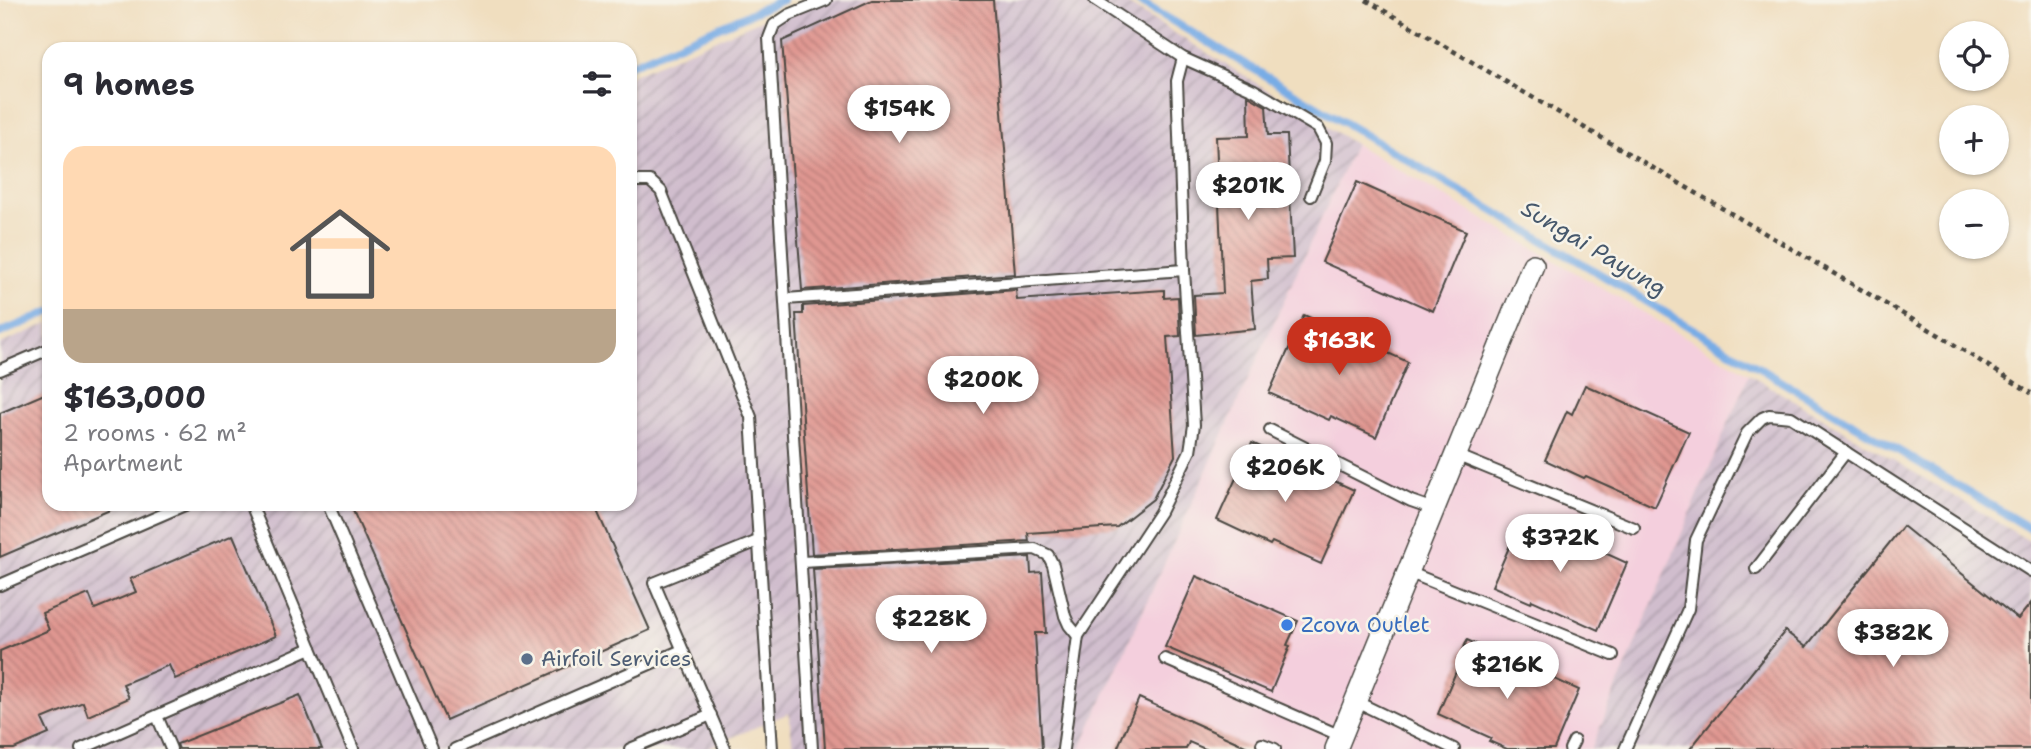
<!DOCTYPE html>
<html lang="en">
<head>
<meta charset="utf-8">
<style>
  :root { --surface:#fff; --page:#f2f2f3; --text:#2b2b33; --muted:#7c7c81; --accent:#c8321e }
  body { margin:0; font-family:"Shantell Sans",sans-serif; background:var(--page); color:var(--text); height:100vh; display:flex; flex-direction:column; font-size:26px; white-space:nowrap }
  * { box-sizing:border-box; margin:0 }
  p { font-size:23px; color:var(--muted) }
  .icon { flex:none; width:38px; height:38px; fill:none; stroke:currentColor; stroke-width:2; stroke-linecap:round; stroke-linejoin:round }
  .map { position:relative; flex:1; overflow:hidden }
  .details { position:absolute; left:42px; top:42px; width:595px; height:469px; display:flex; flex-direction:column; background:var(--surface); border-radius:21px; box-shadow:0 2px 5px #0004 }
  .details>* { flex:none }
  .tools { position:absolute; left:1939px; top:21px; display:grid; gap:14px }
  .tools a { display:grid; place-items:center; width:70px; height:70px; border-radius:50%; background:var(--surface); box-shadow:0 2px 5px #0004; font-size:35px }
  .price { position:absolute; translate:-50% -60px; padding:0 16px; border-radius:24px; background:#fff; color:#222; font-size:23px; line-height:46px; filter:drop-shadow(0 2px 4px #0008) }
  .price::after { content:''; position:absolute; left:50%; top:42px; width:21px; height:16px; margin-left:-10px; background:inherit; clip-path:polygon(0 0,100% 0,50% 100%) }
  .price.on { background:var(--accent); color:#fff }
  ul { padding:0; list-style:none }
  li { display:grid; align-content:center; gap:14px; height:371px; padding:0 21px }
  li span { display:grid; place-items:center; height:217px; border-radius:21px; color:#555 }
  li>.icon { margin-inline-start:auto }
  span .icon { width:126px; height:126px; fill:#fffc; stroke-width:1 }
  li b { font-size:30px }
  h2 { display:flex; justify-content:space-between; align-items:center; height:84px; padding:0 21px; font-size:30px }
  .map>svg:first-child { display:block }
  .built { fill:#f4cfdd }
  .industrial { fill:url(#industrial-furrows) }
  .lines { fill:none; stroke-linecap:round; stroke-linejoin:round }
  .stream { stroke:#78ace5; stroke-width:8 }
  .building { fill:url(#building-back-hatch) }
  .lane-casing { stroke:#494641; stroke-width:14 }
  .street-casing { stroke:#494641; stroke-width:24 }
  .path { stroke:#494641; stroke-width:4.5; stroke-dasharray:5 5; stroke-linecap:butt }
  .lane { stroke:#fff; stroke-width:10 }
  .street { stroke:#fff; stroke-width:21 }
  .shop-dot { fill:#3f7fe0; stroke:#f7f3e8; stroke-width:2.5 }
  .service-dot { fill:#5c6f8a; stroke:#f7f3e8; stroke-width:2.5 }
  .labels { text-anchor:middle; stroke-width:5; stroke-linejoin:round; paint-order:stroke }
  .shop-label { font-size:21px; fill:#366cbe; stroke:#f7f3e8; text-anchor:start }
  .service-label { font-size:21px; fill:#4e5e75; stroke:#f7f3e8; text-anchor:start }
  .water-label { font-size:23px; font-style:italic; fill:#46586c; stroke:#f7f3e8 }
</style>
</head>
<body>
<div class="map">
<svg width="2031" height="749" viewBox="0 0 2031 749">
  <defs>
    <pattern id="industrial-furrows" width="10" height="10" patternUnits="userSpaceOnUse" patternTransform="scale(1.75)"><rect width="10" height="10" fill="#d0bdcd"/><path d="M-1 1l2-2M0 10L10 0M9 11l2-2" fill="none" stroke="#a99aa7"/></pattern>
    <pattern id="building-back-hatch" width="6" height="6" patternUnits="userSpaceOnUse" patternTransform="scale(1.75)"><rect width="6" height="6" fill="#e09791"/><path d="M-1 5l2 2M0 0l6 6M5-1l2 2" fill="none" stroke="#b67b77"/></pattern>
  </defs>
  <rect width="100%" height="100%" fill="#f7f3e8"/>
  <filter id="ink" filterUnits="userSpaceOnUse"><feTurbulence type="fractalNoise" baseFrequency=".0143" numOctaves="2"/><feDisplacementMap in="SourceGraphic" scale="14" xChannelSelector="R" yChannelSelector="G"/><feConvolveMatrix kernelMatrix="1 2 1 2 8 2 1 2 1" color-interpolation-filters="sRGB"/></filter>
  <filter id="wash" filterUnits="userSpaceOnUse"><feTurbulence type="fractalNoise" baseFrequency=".00686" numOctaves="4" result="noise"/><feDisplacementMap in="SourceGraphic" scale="28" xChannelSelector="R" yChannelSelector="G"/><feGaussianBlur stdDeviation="1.57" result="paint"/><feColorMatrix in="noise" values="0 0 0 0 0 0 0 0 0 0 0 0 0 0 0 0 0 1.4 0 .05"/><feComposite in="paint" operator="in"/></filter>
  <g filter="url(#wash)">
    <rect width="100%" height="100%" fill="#f0debf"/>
    <path class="built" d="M 1355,144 L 1749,374 L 1591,749 L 1080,749 Z"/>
    <g class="industrial">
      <path d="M 808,0 L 1121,0 L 1355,144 L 1080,749 L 793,749 L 789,713 L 705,749 L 0,749 L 0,344 L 49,323 L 49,504 L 630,504 L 630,76 Z"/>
      <path d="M 1749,374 L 2031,542 L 2031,749 L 1591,749 Z"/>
    </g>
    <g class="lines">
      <g class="stream">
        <path d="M 1137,0 L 2031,529"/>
        <path d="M 630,65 L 782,0"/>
        <path d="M 0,333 L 49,312"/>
      </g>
    </g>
    <g id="blocks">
      <g class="building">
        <path d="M 872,0 L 993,0 L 1015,274 L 802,290 L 782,41 Z"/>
        <path d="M 1248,96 L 1266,106 L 1268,135 L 1287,135 L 1293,258 L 1267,259 L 1268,279 L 1251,281 L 1255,329 L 1196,335 L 1194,295 L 1223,293 L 1216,137 L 1249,136 Z"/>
        <path d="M 1357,182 L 1466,231 L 1433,311 L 1322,262 Z"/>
        <path d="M 1016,290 L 1017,300 L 1164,290 L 1164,298 L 1178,297 L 1180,336 L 1167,337 L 1175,456 L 1153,499 L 1117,527 L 1028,533 L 1029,541 L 812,554 L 796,314 L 803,314 L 803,306 Z"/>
        <path d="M 1304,315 L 1408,362 L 1376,437 L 1331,416 L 1329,420 L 1269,393 Z"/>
        <path d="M 1585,385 L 1689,432 L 1655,507 L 1586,476 L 1584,478 L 1545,460 L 1567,411 L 1572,414 Z"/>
        <path d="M 49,392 L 49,504 L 124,504 L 0,557 L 0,413 Z"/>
        <path d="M 1252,443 L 1354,490 L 1321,564 L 1272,542 L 1270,545 L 1217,520 Z"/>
        <path d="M 350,504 L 594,504 L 650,630 L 446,720 Z"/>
        <path d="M 1530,519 L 1627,563 L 1598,630 L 1532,600 L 1531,603 L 1492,586 L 1514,536 L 1522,539 Z"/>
        <path d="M 1903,526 L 2018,619 L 2031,603 L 2031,749 L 1690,749 L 1785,631 L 1806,647 Z"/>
        <path d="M 233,535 L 276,636 L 175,679 L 169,665 L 123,684 L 129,698 L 88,716 L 83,702 L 42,719 L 49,734 L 14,749 L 0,749 L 0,651 L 49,630 L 42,613 L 89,594 L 95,609 L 136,592 L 130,579 Z"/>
        <path d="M 1030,557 L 1031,573 L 1042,572 L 1046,633 L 1035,633 L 1042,749 L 825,749 L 813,569 Z"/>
        <path d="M 1196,576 L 1298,621 L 1287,645 L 1290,646 L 1271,692 L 1165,647 Z"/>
        <path d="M 1467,640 L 1579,690 L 1554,749 L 1507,749 L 1489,741 L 1491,738 L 1438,714 L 1461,660 L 1459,659 Z"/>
        <path d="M 300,695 L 322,749 L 179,749 L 177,744 Z"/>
        <path d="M 1139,698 L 1252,749 L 1205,749 L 1189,742 L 1186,749 L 1117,749 Z"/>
      </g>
    </g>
  </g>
  <g filter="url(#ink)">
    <use href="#blocks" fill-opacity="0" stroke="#494641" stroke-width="2"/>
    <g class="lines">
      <defs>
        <g id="lane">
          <path d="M 1095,0 L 1183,58 L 1254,90 L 1318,128 L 1326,143 L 1325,161 L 1311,196"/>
          <path d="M 630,182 L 635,181 L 650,181 L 661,191 L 751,417 L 772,749"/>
          <path d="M 786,299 L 1184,270"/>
          <path d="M 0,370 L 49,349"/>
          <path d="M 1270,430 L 1411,501 L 1434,509"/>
          <path d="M 1456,455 L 1634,528"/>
          <path d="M 251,504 L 353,749"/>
          <path d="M 328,504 L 432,749"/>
          <path d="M 802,562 L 1035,549 L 1048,555 L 1053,565 L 1065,616 L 1069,625 L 1078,636"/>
          <path d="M 1756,569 L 1846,452"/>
          <path d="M 1408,572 L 1613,655"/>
          <path d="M 0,585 L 187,504"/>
          <path d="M 1165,659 L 1341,736"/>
          <path d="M 1355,701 L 1454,749"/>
          <path d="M 157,716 L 171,749"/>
          <path d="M 1262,744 L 1275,749"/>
          <path d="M 81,749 L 311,648"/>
          <path d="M 455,749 L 682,650"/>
          <path d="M 630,749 L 711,715"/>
          <path d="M 725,749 L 654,583 L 758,541"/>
          <path d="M 812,749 L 769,38 L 774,25 L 789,15 L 826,0"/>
          <path d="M 1063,749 L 1078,636 L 1160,512 L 1190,451 L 1194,425 L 1184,270 L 1177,81 L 1183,58"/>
          <path d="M 1570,749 L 1574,741"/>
          <path d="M 1625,749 L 1688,609 L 1696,540 L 1747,433 L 1762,418 L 1769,415 L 1791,417 L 2031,571"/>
        </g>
        <path id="street" d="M 1336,749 L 1533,265"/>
      </defs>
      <use href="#lane" class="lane-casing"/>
      <use href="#street" class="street-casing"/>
      <path class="path" d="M 1366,0 L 1939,335 L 2031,393"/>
      <use href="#lane" class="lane"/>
      <use href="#street" class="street"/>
    </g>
  </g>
  <circle class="shop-dot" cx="1287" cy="625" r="7"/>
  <circle class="service-dot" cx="527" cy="659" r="7"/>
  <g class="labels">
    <g class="shop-label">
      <text x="1301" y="632">Zcova Outlet</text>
    </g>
    <g class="service-label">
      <text x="541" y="666">Airfoil Services</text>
    </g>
    <g class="water-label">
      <text transform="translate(1594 248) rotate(31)" y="8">Sungai Payung</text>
    </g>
  </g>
</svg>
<div class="tools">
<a><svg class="icon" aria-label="locate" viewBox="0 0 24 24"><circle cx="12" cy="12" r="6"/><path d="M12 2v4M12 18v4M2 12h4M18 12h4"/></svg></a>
<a>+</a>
<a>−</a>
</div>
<b class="price" style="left:899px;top:145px">$154K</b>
<b class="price" style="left:1248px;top:222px">$201K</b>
<b class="price on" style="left:1339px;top:377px">$163K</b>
<b class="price" style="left:983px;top:416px">$200K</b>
<b class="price" style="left:1285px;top:504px">$206K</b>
<b class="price" style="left:1560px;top:574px">$372K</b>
<b class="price" style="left:931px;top:655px">$228K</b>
<b class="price" style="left:1893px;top:669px">$382K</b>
<b class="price" style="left:1507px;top:701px">$216K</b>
<section class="details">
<h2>9 homes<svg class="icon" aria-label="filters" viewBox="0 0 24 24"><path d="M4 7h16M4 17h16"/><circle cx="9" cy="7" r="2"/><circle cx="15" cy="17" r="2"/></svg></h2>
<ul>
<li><span style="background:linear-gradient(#ffd9b3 75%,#b9a48a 0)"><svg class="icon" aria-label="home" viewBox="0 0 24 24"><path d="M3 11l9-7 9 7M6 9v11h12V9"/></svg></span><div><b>$163,000</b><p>2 rooms · 62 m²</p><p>Apartment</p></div></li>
</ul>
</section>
</div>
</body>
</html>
